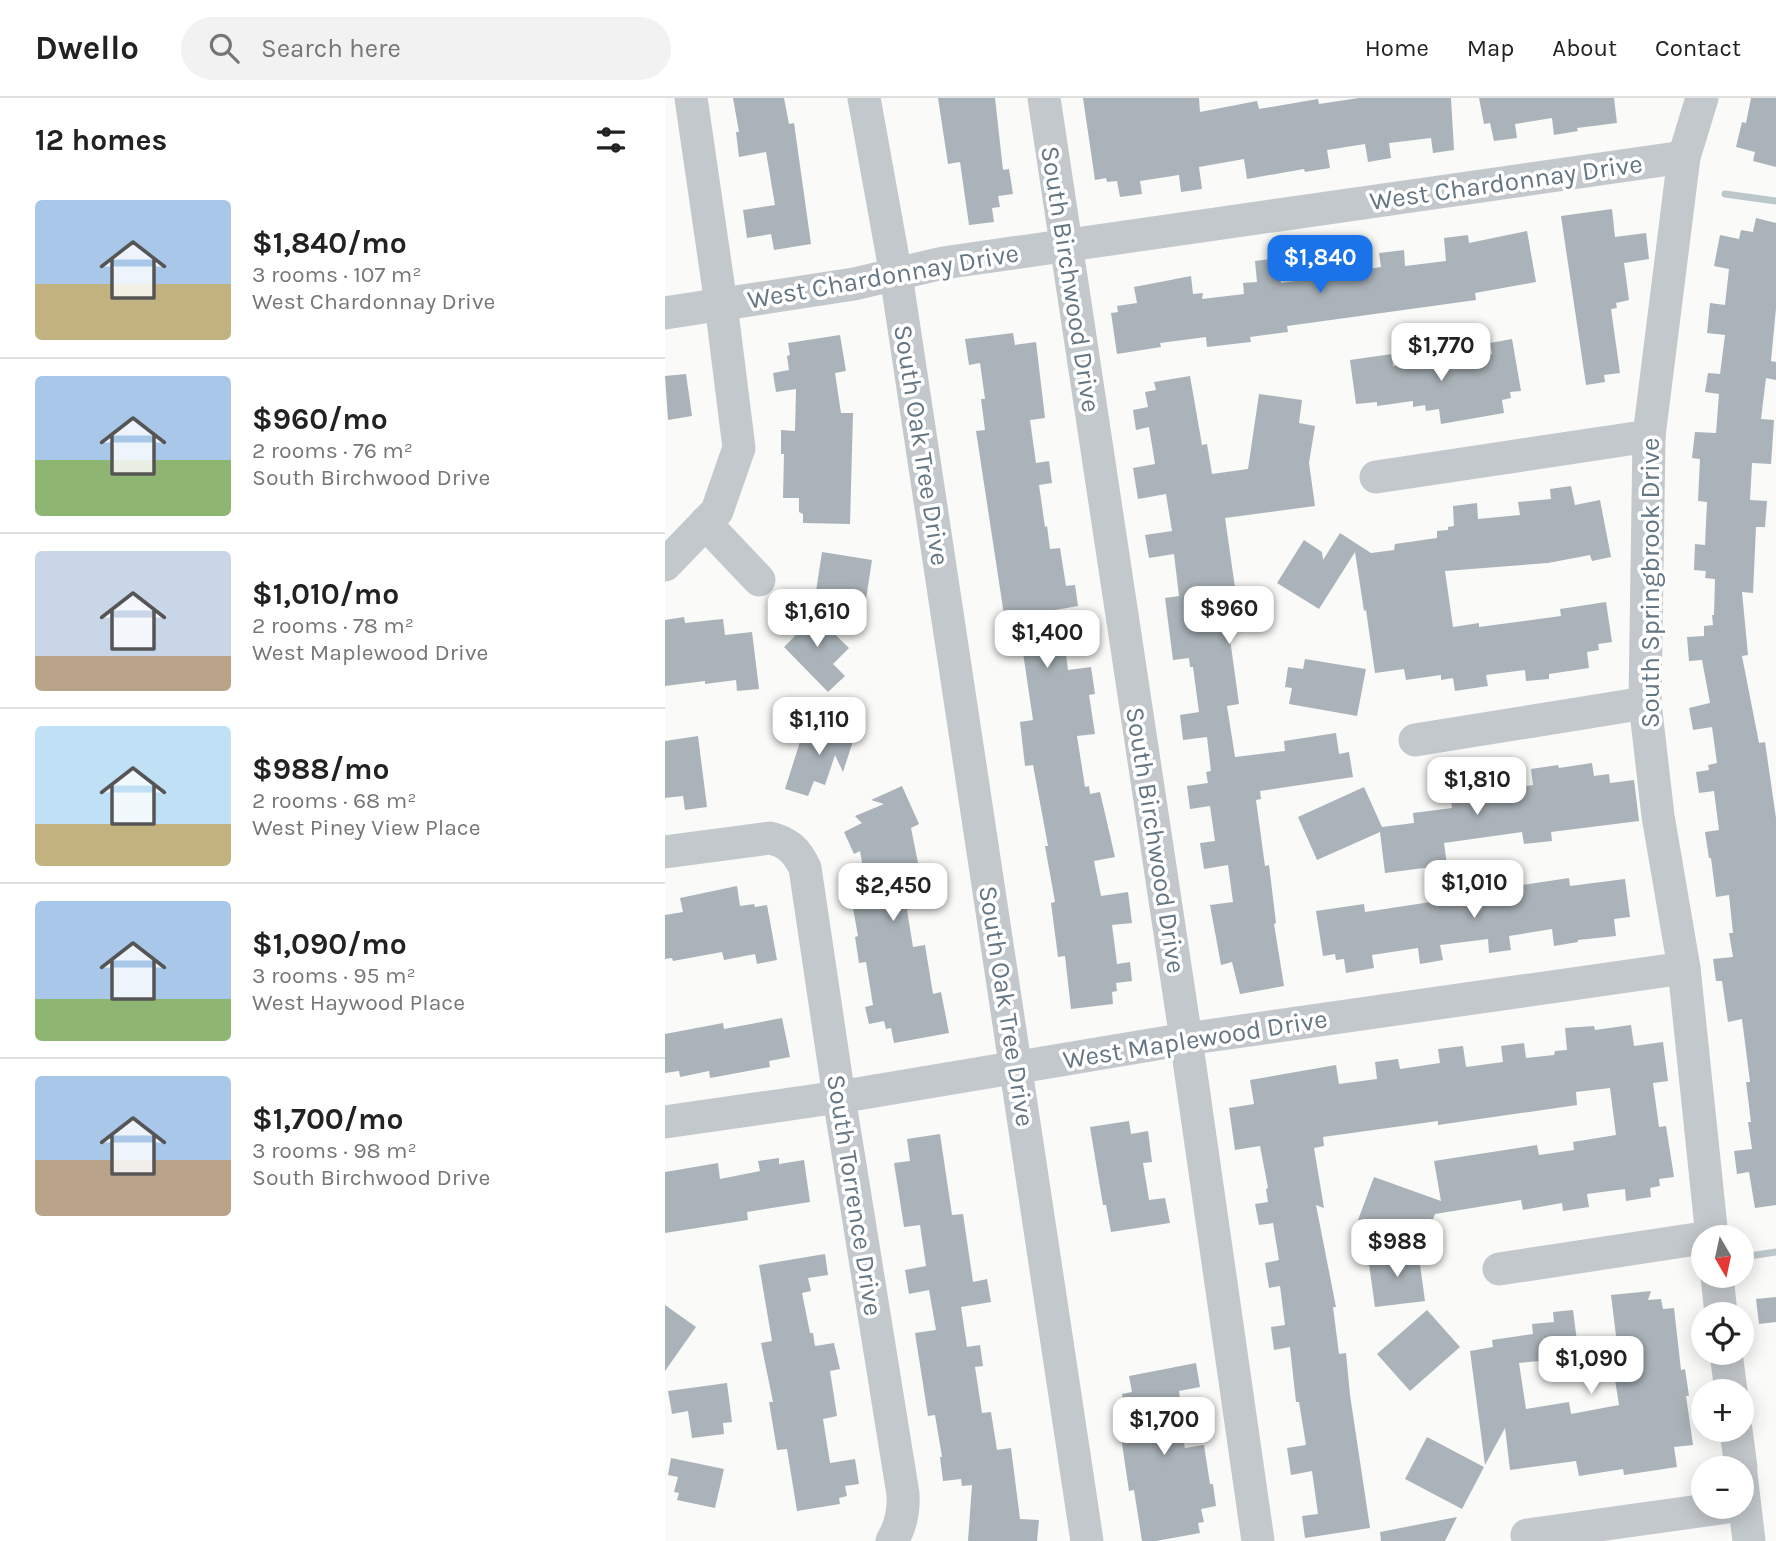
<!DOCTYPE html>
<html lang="en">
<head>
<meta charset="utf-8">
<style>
  :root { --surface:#fff; --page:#f2f2f2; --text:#222; --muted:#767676; --line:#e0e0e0; --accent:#1a73e8 }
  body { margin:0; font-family:Karla,sans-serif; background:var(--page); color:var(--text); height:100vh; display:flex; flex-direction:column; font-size:26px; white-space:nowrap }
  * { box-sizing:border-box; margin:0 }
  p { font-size:23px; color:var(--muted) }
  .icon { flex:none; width:38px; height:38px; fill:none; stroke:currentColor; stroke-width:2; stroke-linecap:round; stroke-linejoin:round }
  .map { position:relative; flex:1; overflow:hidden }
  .side { display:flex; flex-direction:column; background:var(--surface); width:665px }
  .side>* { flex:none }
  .needle { width:46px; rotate:171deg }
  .controls { position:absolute; left:1026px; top:1127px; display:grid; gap:14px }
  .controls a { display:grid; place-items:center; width:63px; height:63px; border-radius:50%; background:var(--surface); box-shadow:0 4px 18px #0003; font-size:35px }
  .price { position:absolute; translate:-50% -60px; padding:0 16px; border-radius:14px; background:#fff; color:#222; font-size:23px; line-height:46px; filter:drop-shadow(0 2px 4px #0008) }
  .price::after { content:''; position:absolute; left:50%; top:42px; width:21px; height:16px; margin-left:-10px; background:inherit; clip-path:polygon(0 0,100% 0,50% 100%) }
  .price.selected { background:var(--accent); color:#fff }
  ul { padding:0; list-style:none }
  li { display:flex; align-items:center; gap:21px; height:175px; padding:0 35px }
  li+li { border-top:2px solid var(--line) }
  li span { display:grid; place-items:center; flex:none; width:196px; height:140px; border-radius:7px; color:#555 }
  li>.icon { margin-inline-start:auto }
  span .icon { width:84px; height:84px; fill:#fffc; stroke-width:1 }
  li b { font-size:30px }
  h2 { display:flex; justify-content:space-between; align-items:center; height:84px; padding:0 35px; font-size:30px }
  header { display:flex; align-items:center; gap:42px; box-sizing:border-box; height:98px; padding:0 35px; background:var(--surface); border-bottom:2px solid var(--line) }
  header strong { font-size:33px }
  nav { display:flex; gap:38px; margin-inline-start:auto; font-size:24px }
  .search { width:490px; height:63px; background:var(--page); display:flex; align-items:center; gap:18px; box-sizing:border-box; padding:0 24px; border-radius:38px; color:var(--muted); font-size:26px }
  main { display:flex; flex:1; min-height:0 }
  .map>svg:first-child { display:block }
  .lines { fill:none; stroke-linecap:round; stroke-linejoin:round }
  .stream { stroke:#bbc7cb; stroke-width:7 }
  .building { fill:#aab3b9 }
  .minor { stroke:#c3c8cc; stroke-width:33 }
  .labels { text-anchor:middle; stroke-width:7; stroke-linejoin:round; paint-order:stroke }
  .street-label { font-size:26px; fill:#657683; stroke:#fff }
</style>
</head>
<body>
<header>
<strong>Dwello</strong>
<div class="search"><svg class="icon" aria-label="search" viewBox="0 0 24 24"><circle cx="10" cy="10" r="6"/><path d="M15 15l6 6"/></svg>Search here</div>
<nav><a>Home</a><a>Map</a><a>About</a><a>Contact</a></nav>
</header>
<main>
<section class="side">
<h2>12 homes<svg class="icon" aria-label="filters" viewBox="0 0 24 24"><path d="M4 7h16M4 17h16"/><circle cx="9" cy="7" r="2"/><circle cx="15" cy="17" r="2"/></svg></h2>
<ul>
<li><span style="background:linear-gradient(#a9c7e8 60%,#c2b280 0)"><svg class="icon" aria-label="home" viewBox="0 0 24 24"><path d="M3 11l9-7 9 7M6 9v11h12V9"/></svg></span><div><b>$1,840/mo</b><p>3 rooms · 107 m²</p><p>West Chardonnay Drive</p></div></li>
<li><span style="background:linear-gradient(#a9c7e8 60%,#8fb573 0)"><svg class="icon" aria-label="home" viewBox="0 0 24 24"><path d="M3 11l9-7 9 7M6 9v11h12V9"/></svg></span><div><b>$960/mo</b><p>2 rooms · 76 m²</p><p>South Birchwood Drive</p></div></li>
<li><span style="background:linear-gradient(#c9d6e8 75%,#b9a48a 0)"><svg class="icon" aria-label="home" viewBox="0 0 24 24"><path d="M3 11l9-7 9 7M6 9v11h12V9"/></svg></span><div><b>$1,010/mo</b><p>2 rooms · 78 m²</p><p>West Maplewood Drive</p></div></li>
<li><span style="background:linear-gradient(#bfe0f5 70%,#c2b280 0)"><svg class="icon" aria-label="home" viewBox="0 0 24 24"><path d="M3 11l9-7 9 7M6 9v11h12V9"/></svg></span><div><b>$988/mo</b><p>2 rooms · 68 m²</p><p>West Piney View Place</p></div></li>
<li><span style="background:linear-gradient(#a9c7e8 70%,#8fb573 0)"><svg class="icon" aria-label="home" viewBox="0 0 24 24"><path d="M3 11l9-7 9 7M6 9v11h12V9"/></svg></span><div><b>$1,090/mo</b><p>3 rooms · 95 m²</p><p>West Haywood Place</p></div></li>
<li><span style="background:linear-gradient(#a9c7e8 60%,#b9a48a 0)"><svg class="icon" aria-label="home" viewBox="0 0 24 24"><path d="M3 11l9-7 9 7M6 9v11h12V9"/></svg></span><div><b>$1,700/mo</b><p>3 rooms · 98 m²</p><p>South Birchwood Drive</p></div></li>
</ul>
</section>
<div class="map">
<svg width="1111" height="1443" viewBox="0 0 1111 1443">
  <rect width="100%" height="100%" fill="#fafaf8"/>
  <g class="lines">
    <g class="stream">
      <path d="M 1060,96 L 1111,103"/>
      <path d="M 1078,1159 L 1111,1154"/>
    </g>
  </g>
  <g class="building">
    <path d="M 68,0 L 119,0 L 124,26 L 129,25 L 146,146 L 109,152 L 106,136 L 82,140 L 78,112 L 110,107 L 101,54 L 74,59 L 71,34 L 74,34 Z"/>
    <path d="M 273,0 L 330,0 L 338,72 L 344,71 L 348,96 L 333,98 L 335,109 L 327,110 L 329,124 L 304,127 L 295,64 L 283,66 Z"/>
    <path d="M 418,0 L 534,0 L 535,14 L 592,3 L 594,11 L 653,1 L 654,6 L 694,0 L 786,0 L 789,52 L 768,55 L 766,40 L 724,45 L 726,60 L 703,64 L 700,46 L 662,52 L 665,70 L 640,74 L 639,71 L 582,81 L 579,61 L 534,69 L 537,91 L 516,94 L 514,77 L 475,83 L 477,96 L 455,99 L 452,83 L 442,84 L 441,80 L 430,82 Z"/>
    <path d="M 814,0 L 949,0 L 952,25 L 912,30 L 913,33 L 889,37 L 887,20 L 850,26 L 852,40 L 829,43 L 825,25 L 819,26 Z"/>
    <path d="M 1086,0 L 1111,0 L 1111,69 L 1088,63 L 1090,54 L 1071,49 L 1077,24 L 1081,25 Z"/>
    <path d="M 947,111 L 950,139 L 981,135 L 984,161 L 959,165 L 964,202 L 951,205 L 952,210 L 946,211 L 955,275 L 939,277 L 940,284 L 921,287 L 896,118 Z"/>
    <path d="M 1091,120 L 1111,125 L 1111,210 L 1106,263 L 1111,264 L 1111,282 L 1101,280 L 1096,321 L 1109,322 L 1106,366 L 1087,365 L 1085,402 L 1102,403 L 1100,429 L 1091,429 L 1088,495 L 1077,494 L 1083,557 L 1077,558 L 1094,645 L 1100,644 L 1111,720 L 1111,1107 L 1090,1110 L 1084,1074 L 1072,1076 L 1069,1053 L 1087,1051 L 1083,1024 L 1086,1024 L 1081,984 L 1085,984 L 1077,921 L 1063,924 L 1057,883 L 1051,883 L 1048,861 L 1068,859 L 1064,835 L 1068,835 L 1064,797 L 1051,799 L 1046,760 L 1044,760 L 1040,734 L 1054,732 L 1049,693 L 1034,695 L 1031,674 L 1044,672 L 1043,667 L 1052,665 L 1047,629 L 1028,632 L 1024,610 L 1045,605 L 1037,562 L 1024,563 L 1022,539 L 1039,538 L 1039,528 L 1048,527 L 1047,517 L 1049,517 L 1050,481 L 1040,480 L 1041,473 L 1029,472 L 1030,446 L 1040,447 L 1042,404 L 1033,403 L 1035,361 L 1027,360 L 1030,334 L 1051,335 L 1054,296 L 1040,294 L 1043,275 L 1055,276 L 1060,237 L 1042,235 L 1045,205 L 1060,207 L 1064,171 L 1049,168 L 1055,137 L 1074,141 L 1076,132 L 1088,134 Z"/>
    <path d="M 862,133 L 871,184 L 810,195 L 811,202 L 622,228 L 623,234 L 585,239 L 586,244 L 542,249 L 541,239 L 495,245 L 496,249 L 452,256 L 446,215 L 453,214 L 452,208 L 472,205 L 469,189 L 526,178 L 528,196 L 538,195 L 537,201 L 579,196 L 578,185 L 592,184 L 590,163 L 613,160 L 616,185 L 654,180 L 652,163 L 675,160 L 677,175 L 716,169 L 714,155 L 739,152 L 740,168 L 781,163 L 779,140 L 803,137 L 804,145 Z"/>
    <path d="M 348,235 L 350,247 L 371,244 L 380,320 L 365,322 L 371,365 L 384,363 L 387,385 L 374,387 L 380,429 L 382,428 L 385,451 L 395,450 L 401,488 L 410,487 L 413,508 L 390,512 L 396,550 L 400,549 L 403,572 L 426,569 L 430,596 L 424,597 L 430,636 L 412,638 L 420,689 L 424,688 L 425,696 L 435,694 L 450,759 L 429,763 L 436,798 L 463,794 L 467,825 L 447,827 L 452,866 L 465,864 L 467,883 L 451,885 L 452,893 L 447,894 L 448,906 L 406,911 L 400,858 L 393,859 L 386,805 L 390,804 L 380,748 L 383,748 L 368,667 L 360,668 L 355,624 L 368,622 L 356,541 L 343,543 L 311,333 L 320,332 L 316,301 L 320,301 L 315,265 L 304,267 L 300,241 Z"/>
    <path d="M 175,237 L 181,273 L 170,275 L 176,315 L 188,315 L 185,426 L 138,425 L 138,416 L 134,414 L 134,400 L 118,400 L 119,356 L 116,356 L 116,332 L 130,333 L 131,291 L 111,294 L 108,275 L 124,272 L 122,258 L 125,257 L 123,245 Z"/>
    <path d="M 847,241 L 856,293 L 845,294 L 846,300 L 837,302 L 839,315 L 776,326 L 774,311 L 761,313 L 760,307 L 748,309 L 748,303 L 712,308 L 712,304 L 691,306 L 685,262 L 727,256 L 728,268 L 789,259 L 790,262 L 827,256 L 825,245 Z"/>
    <path d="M 21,276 L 27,318 L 3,322 L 0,278 Z"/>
    <path d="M 525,278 L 537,347 L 542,346 L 547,376 L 583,371 L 594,296 L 637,302 L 634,325 L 650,328 L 644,365 L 650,408 L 560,420 L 573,510 L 561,512 L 574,606 L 562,608 L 570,659 L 620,653 L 619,643 L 671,635 L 674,656 L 684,654 L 688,679 L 595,693 L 596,701 L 591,702 L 600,768 L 604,767 L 611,825 L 609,826 L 619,888 L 575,896 L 567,864 L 556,867 L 545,807 L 568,804 L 563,767 L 539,771 L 535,745 L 550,743 L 545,708 L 525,711 L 522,688 L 543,685 L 541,674 L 546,673 L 542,639 L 518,642 L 515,617 L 534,614 L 528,569 L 525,569 L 524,560 L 508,562 L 500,500 L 514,498 L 509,456 L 484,460 L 480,437 L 507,433 L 501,396 L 473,401 L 468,370 L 490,366 L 484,329 L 471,332 L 468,312 L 483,309 L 480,294 L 491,292 L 489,284 Z"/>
    <path d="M 906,388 L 910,407 L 935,402 L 946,459 L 927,463 L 925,457 L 883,465 L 780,473 L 788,529 L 814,525 L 814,529 L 896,518 L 895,511 L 941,504 L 947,544 L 933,546 L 934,552 L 922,554 L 924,570 L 884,576 L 884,581 L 861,583 L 860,572 L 821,577 L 823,588 L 790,593 L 788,580 L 776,582 L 776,577 L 741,582 L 739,571 L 710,575 L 701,512 L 699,513 L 690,454 L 654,511 L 612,485 L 639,442 L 657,454 L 658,462 L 675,435 L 706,455 L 729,452 L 730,446 L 772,440 L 772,433 L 783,432 L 783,429 L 789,428 L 788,408 L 812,405 L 813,421 L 855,417 L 853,404 L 886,401 L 885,391 Z"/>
    <path d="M 157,454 L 207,462 L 200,508 L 150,500 Z"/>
    <path d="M 140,507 L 184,550 L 168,566 L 180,578 L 163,594 L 119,549 L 137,531 L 127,520 Z"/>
    <path d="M 19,519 L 20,525 L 58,521 L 60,537 L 87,534 L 94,591 L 72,593 L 71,582 L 40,586 L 40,583 L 0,588 L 0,522 Z"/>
    <path d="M 640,561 L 701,571 L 692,618 L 624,606 L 627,590 L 620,589 L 623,569 L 638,571 Z"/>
    <path d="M 171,624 L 192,631 L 178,674 L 170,657 L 160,687 L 149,683 L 143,698 L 120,691 L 140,628 L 167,636 Z"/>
    <path d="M 33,638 L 42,709 L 20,712 L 18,698 L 0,700 L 0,643 Z"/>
    <path d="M 927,665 L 929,678 L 944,676 L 945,685 L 969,682 L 974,723 L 886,734 L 887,743 L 859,746 L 857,734 L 779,745 L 782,767 L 720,775 L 715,734 L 652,762 L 633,719 L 699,689 L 717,729 L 749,725 L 748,715 L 787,710 L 786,703 L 809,699 L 807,687 L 830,683 L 832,693 L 868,687 L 866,671 L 893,667 L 894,670 Z"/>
    <path d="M 237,688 L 254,726 L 246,730 L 257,785 L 241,788 L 246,811 L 242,812 L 248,849 L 260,847 L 268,896 L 276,894 L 284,935 L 229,945 L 226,930 L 221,931 L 219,923 L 204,926 L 200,909 L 208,907 L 201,864 L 194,865 L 190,839 L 193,838 L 186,799 L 203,796 L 195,753 L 189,756 L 179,734 L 197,725 L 190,718 L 219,706 L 206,702 Z"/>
    <path d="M 904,780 L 905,788 L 960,781 L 965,819 L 949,821 L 951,838 L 913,842 L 913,844 L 889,848 L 887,831 L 844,838 L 846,852 L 824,855 L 823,841 L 775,847 L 778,862 L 755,866 L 753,850 L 707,857 L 709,870 L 681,875 L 679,861 L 671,862 L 670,856 L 658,858 L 651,813 L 699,806 L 700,814 L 792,800 L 791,788 L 835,781 L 837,790 Z"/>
    <path d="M 72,788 L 75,808 L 89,806 L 90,809 L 102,807 L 112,862 L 92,866 L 90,856 L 59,862 L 57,854 L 8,863 L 7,860 L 0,861 L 0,817 L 18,814 L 15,800 Z"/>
    <path d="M 117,920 L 125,959 L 104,963 L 105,969 L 45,980 L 44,973 L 15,979 L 14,973 L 0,975 L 0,936 L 58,925 L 59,931 Z"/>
    <path d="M 966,927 L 969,948 L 998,944 L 1003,983 L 988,985 L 994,1029 L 1001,1028 L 1009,1079 L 994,1081 L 995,1088 L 985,1090 L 986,1099 L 961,1103 L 960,1091 L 922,1096 L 924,1109 L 898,1113 L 897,1105 L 858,1112 L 856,1102 L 770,1116 L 759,1146 L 693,1122 L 709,1079 L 776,1103 L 769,1063 L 872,1047 L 874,1057 L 909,1052 L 908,1044 L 951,1037 L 945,990 L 911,994 L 912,1007 L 773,1027 L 773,1023 L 658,1039 L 659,1048 L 649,1050 L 659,1110 L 651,1107 L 671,1209 L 668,1209 L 674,1256 L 681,1255 L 685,1297 L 705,1430 L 640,1440 L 637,1418 L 653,1416 L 647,1373 L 626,1377 L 622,1350 L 641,1347 L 634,1304 L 631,1304 L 625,1249 L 609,1252 L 606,1229 L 620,1227 L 615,1188 L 604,1190 L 600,1165 L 614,1162 L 608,1125 L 594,1127 L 590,1106 L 603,1104 L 601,1091 L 603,1090 L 595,1048 L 570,1052 L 564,1010 L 589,1006 L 585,982 L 671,967 L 674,986 L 712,981 L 710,964 L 733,961 L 735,971 L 775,965 L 773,951 L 798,948 L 801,969 L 838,964 L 836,948 L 859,945 L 861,960 L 889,957 L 890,953 L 902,952 L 900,930 L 929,928 L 930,932 Z"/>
    <path d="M 464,1023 L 466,1036 L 483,1033 L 487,1064 L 478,1065 L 484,1102 L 500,1100 L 505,1125 L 446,1134 L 441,1107 L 438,1107 L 425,1029 Z"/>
    <path d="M 275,1036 L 287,1117 L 298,1116 L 308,1184 L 322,1181 L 326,1204 L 296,1209 L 302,1249 L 315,1247 L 318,1268 L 310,1269 L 317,1315 L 326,1314 L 332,1352 L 346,1350 L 355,1421 L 374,1422 L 372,1443 L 303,1443 L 307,1387 L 297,1388 L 296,1381 L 278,1383 L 275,1359 L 277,1359 L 270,1317 L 263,1318 L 250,1235 L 271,1232 L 264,1192 L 244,1196 L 240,1172 L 261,1168 L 255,1127 L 239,1129 L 229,1065 L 245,1063 L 242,1041 Z"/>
    <path d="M 114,1060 L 114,1066 L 139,1062 L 145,1104 L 82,1114 L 83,1122 L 0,1135 L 0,1074 L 53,1065 L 55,1081 L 95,1073 L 93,1063 Z"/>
    <path d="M 753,1152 L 760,1203 L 710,1209 L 703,1159 Z"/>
    <path d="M 160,1156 L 163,1177 L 143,1180 L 146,1193 L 137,1195 L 145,1235 L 148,1235 L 150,1248 L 169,1245 L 175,1271 L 165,1273 L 172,1318 L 158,1321 L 165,1365 L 190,1361 L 194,1386 L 180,1388 L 182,1398 L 174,1400 L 175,1406 L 132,1413 L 122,1351 L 112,1352 L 104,1304 L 108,1304 L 96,1245 L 107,1243 L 94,1167 Z"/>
    <path d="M 986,1193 L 983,1202 L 996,1201 L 998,1211 L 1009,1210 L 1016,1272 L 1020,1271 L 1024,1298 L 1021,1298 L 1028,1347 L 1009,1349 L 1012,1369 L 959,1377 L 958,1371 L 914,1378 L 911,1363 L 845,1372 L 840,1330 L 820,1367 L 805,1253 L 828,1249 L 827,1242 L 868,1236 L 867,1226 L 889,1224 L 888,1214 L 908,1212 L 914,1259 L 854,1265 L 861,1311 L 904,1304 L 906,1316 L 954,1307 L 947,1263 L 954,1262 L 946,1197 Z"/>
    <path d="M 1111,1199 L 1111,1224 L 1094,1226 L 1091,1201 Z"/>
    <path d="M 0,1207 L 31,1229 L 0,1273 Z"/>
    <path d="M 762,1212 L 795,1249 L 745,1293 L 712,1256 Z"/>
    <path d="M 531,1265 L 535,1289 L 514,1293 L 515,1301 L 509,1302 L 520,1350 L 539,1347 L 545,1386 L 548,1386 L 551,1408 L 536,1411 L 539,1424 L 533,1425 L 535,1435 L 491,1443 L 477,1443 L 469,1392 L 464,1393 L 456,1339 L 464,1338 L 457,1296 L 467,1294 L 464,1278 Z"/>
    <path d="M 62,1285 L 67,1324 L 58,1325 L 59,1336 L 27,1340 L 23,1313 L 7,1316 L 3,1293 Z"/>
    <path d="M 762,1339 L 819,1369 L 797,1411 L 740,1381 Z"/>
    <path d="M 6,1360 L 59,1371 L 50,1410 L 12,1402 L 14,1395 L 9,1394 L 13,1379 L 3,1377 Z"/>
    <path d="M 792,1419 L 780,1443 L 716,1443 L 715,1434 Z"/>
  </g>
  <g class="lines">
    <g class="minor">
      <path d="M 199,0 L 231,177 L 422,1443"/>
      <path d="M 379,0 L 521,941 L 593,1443"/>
      <path d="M 1037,0 L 1019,59 L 984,338 L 980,605 L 993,718 L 1019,870 L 1047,1139"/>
      <path d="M 0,215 L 189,186 L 278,165 L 1019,59"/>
      <path d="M 711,379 L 984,338"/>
      <path d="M 40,425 L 94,482"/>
      <path d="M 0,467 L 52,413 L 74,350 L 56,206 L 26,0"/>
      <path d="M 750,642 L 980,605"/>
      <path d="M 0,754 L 105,740 C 123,744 132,753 140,770 L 174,999 L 238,1396 C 239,1413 236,1428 227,1443"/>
      <path d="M 0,1024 L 174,999 L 521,941 L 1019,870"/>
      <path d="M 834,1171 L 1038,1140"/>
      <path d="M 1052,1178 L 1056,1216"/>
      <path d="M 1061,1255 L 1066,1293"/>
      <path d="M 1071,1332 L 1076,1370"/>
      <path d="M 1076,1376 L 1084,1443"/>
      <path d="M 862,1437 L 1063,1409"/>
    </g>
  </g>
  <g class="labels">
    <g class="street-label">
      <text transform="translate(841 84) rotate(-8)" y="9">West Chardonnay Drive</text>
      <text transform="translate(218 178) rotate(-10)" y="9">West Chardonnay Drive</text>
      <text transform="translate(406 181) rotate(81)" y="9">South Birchwood Drive</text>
      <text transform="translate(257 347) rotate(81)" y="9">South Oak Tree Drive</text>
      <text transform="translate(985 485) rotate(-90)" y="9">South Springbrook Drive</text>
      <text transform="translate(491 742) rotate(81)" y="9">South Birchwood Drive</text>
      <text transform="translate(342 908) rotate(81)" y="9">South Oak Tree Drive</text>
      <text transform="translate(530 941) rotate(-9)" y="9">West Maplewood Drive</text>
      <text transform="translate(190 1097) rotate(81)" y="9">South Torrence Drive</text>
    </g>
  </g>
</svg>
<div class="controls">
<a><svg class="needle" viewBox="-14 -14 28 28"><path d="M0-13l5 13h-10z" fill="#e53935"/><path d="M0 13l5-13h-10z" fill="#767676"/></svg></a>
<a><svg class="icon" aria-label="locate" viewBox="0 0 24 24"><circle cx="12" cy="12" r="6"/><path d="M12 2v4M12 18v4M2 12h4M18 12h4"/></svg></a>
<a>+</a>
<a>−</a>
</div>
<b class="price selected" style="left:655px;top:197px">$1,840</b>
<b class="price" style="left:776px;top:285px">$1,770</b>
<b class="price" style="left:564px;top:548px">$960</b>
<b class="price" style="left:152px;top:551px">$1,610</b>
<b class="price" style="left:382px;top:572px">$1,400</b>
<b class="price" style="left:154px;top:659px">$1,110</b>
<b class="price" style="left:812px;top:719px">$1,810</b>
<b class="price" style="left:809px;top:822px">$1,010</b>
<b class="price" style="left:228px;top:825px">$2,450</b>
<b class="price" style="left:732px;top:1181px">$988</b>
<b class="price" style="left:926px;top:1298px">$1,090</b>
<b class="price" style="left:499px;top:1359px">$1,700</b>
</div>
</main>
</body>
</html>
